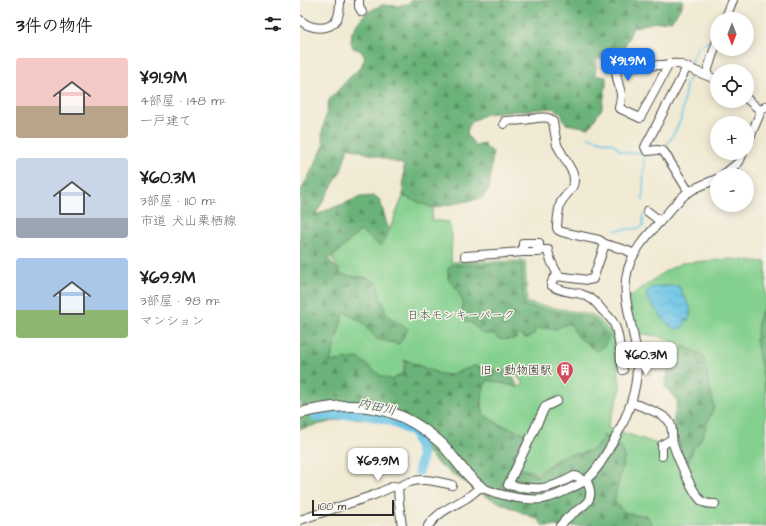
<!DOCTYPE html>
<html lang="ja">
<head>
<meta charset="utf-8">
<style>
  :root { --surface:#fff; --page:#f6f6f6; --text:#222; --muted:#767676; --accent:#1a73e8 }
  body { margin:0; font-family:"Architects Daughter","Klee One",sans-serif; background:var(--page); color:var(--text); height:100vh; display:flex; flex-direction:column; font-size:15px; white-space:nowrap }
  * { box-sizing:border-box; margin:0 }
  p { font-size:13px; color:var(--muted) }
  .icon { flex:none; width:22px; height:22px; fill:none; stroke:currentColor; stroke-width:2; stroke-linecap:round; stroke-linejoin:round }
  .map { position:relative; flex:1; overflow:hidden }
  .side { display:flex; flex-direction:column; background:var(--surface); width:300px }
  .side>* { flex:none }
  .needle { width:26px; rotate:180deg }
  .fabs { position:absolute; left:410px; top:12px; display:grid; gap:8px }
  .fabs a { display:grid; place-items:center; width:44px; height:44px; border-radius:50%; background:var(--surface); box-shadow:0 2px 10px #0003; font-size:20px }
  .scale { position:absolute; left:12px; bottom:10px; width:82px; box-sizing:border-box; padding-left:4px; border:2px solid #2b2b2b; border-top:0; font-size:11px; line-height:14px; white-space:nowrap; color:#2b2b2b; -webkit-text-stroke:3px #f7f3e8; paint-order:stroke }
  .price { position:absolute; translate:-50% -34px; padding:0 9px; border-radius:8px; background:#fff; color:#222; font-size:13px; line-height:26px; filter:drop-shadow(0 1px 2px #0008) }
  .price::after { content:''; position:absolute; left:50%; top:24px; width:12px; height:9px; margin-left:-6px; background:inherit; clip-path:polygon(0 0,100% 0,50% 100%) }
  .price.current { background:var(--accent); color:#fff }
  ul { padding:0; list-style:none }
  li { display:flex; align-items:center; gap:12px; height:100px; padding:0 16px }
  li span { display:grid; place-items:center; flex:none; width:112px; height:80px; border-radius:4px; color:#555 }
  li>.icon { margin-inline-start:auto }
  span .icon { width:48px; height:48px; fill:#fffc; stroke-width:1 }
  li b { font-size:17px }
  h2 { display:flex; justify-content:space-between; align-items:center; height:48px; padding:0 16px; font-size:17px }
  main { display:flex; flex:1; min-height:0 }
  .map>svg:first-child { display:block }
  .green { fill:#84d08e; stroke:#587e5c }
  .forest { fill:url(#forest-firs); stroke:#4b6e52 }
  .water { fill:url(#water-waves); stroke:#4a7889 }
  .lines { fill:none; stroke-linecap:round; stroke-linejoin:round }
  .stream { stroke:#69c5e7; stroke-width:1.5 }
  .river { stroke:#69c5e7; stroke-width:10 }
  .minor-casing { stroke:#494844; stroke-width:10 }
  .major-casing { stroke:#494844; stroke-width:12 }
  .minor { stroke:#fff; stroke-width:8 }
  .major { stroke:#fff; stroke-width:10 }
  .labels { text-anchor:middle; stroke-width:3; stroke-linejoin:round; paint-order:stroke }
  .park-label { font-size:12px; fill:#415444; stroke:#f7f3e8 }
  .poi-label { font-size:12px; fill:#2b2b2b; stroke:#f7f3e8; text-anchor:end }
  .water-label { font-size:13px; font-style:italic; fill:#3e5963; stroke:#f7f3e8 }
</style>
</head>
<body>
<main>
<section class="side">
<h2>3件の物件<svg class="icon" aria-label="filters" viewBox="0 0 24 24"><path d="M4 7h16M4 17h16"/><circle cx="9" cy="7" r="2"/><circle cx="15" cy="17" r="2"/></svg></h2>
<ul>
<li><span style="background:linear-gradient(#f6c9c9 60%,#b9a48a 0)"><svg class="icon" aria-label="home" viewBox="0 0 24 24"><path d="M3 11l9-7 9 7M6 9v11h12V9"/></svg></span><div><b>¥91.9M</b><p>4部屋 · 148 m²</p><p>一戸建て</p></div></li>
<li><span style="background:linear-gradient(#c9d6e8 75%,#9aa5b1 0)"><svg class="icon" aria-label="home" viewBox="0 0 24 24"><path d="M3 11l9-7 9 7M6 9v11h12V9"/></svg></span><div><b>¥60.3M</b><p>3部屋 · 110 m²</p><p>市道 犬山栗栖線</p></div></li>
<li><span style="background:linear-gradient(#a9c7e8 65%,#8fb573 0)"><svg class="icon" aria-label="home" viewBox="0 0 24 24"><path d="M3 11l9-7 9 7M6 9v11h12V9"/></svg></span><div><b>¥69.9M</b><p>3部屋 · 98 m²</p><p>マンション</p></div></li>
</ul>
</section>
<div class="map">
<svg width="466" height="526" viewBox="0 0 466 526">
  <defs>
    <pattern id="forest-firs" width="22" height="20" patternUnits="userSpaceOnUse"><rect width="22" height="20" fill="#6bb279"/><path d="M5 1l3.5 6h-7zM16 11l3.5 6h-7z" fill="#589163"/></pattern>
    <pattern id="water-waves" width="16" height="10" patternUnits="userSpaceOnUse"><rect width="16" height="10" fill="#69c5e7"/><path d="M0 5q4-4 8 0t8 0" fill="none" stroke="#5ba9c6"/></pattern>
  </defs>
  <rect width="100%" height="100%" fill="#f7f3e8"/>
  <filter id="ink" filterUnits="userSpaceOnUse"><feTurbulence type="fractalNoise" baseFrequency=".025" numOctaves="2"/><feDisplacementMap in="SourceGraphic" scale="8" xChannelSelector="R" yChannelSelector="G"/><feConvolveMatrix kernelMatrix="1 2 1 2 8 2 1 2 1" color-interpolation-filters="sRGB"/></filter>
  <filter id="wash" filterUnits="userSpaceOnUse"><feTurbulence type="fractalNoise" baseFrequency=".012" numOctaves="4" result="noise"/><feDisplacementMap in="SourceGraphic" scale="16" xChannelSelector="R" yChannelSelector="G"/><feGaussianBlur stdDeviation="0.9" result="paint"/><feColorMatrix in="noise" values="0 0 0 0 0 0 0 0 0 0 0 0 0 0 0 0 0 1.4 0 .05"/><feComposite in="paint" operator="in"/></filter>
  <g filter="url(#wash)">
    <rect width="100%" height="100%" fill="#f0ead3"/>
    <path class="green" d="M 103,196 L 133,208 L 132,220 L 149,222 L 152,236 L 151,262 L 225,261 L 227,303 L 293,315 L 313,334 L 321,390 L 307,427 L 382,452 L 398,444 L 402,437 L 414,406 L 400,354 L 383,346 L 358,336 L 334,333 L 328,298 L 364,272 L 381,263 L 431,259 L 466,262 L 466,304 L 459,317 L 456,340 L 466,391 L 466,526 L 352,526 L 347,515 L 335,515 L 324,512 L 314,501 L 324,456 L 304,435 L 296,448 L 283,453 L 264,455 L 237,473 L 211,466 L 227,434 L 200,425 L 183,414 C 182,401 180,391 188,380 L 218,387 L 224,384 L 214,373 L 174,366 L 150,375 L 140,374 L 104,360 L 104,372 L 93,380 L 81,377 L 58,358 L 30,362 L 44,312 L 61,321 L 77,339 L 99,344 L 108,329 L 87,316 L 79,293 L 77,283 L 67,278 L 42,275 L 32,258 L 60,231 L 81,245 L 89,231 Z"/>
    <g class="forest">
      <path d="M 111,0 L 383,0 L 382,6 L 372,20 L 351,23 L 333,28 L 324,48 L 312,62 L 297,58 L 295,75 L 306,77 L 306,86 L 302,108 L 289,128 L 266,124 L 260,112 L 253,108 L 186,114 L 171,122 L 168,128 L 167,135 L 175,145 L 184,143 L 185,147 L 193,152 L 189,189 L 182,198 L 133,208 L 103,196 L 104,165 L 48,147 L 41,171 L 15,215 L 60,197 L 75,196 L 80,200 L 89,231 L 81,246 L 60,231 L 29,259 L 42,275 L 67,278 L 77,283 L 79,293 L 87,315 L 108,329 L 99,344 L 77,339 L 61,321 L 44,312 L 30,362 L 58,358 L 81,376 L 92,380 L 104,372 L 106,360 L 140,374 L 150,375 L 174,366 L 212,375 L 218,387 L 188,380 C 180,391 182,401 183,414 L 200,425 L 227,434 L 212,466 L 237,475 L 264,455 L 283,453 L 296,448 L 304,435 L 320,444 L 325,456 L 314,501 L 324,512 L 335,515 L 347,515 L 352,526 L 243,526 L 239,520 L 187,497 L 138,464 L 107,429 L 89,420 L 47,418 L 0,429 L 0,195 L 2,189 L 24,146 L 22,133 L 29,100 L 49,78 L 61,67 L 65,57 L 60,50 L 53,48 L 51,42 L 52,32 L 58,22 L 66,13 L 82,5 L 98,6 L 110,3 Z"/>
      <path d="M 222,264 L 224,306 L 292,318 L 309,336 C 306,344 304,347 297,351 L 290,347 L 287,342 C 279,341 274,331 271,324 L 266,324 L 256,329 L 236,328 L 234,334 C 227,340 226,338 218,334 L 216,339 C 208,339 205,341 197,338 L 194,334 L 183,334 L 171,323 L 165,321 L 162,311 L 163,303 L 161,298 L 156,288 L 151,283 L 148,279 L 148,269 L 151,265 Z"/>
      <path d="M 466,304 L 466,391 L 456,340 L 459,317 Z"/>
      <path d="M 383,346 L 403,355 L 414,406 L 402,437 L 398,444 L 393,449 L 387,466 L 372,429 L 377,401 L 365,386 L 371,357 Z"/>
    </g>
    <path class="water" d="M 368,286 L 379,286 C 381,289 381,293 383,296 C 390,305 393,310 388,321 L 385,319 L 384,321 L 386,323 C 384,326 380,330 375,329 C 369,328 350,302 346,296 C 348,285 359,287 368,286 Z"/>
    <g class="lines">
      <g class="stream">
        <path d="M 389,65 L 398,46 L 413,40 L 417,31"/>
        <path d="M 287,137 L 314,144 L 319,150 L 328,153 L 338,153 L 344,150"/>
        <path d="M 364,148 L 372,137 L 381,119 L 386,85 L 391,73"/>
        <path d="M 343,201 L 344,153"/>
        <path d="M 315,230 L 340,228 L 343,226 L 343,215"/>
      </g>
      <path class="river" d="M 16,417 L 59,413 L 90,420 L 115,433 L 122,456 L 119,471"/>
    </g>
  </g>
  <g filter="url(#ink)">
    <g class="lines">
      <defs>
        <g id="minor">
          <path d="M 59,0 L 59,7 L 62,12"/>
          <path d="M 425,19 L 433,0"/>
          <path d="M 0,20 C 10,29 29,32 37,19 C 40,13 40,6 40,0"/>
          <path d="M 369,64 L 340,118 L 319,108 C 320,104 321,99 321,95 C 320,85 314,76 317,66 C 331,66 346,66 360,65 C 366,65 372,63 379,64 L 417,80"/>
          <path d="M 387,67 L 345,147 L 347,151 C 353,151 359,148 364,152 L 389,192"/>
          <path d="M 406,75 L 417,41"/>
          <path d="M 447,99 L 461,111"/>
          <path d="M 204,124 L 205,121 C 211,120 216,121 222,120 C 229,120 241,116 248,118 C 251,119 251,119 253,122 L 257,145 L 273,173 C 277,188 268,191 261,202 C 259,206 257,222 257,228 L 258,230 L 262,232 L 299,240 L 305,244 L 326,250 L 334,254"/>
          <path d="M 447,144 L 461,111 L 466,106"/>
          <path d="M 423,175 L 439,162 L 443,153"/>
          <path d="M 347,211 L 360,221"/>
          <path d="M 305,244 L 304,247 L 293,279 L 288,280 L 256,276 L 253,279 L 251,285 C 257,291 273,292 281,294 C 291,297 296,302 302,310 C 306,314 310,317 313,322 C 320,332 320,357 323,370"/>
          <path d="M 223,252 L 239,252 L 239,250"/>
          <path d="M 165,256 L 223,252 L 223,243 L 239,243 L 239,250 L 248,250 C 249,259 254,268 259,276"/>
          <path d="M 257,401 L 245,407 L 208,485 C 238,490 247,491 274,476 C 279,476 280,478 283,482"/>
          <path d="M 332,403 C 341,406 361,413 368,420 C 374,427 371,436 373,444 C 377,456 393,495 403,502 C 407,504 410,504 415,504"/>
          <path d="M 362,456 L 362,445 L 372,439"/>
          <path d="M 98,487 L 99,503 L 102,526"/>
          <path d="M 0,520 L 74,495 L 94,486 L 98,487 C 102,485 106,483 110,482 C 124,477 139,482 152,485"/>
          <path d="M 128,526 C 138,512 151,507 165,499 C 170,496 175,491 181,487 C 197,495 225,501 243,499 C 253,497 262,493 271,488 C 276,486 282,483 287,479 C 298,470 305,455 313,442 C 327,418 338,390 337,362 C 337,331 319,300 328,269 C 334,248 350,233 364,217 C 371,209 378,200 387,193 C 396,187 407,183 417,179"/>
          <path d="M 260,526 C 262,524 264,521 266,519 C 280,506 299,503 286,480"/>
        </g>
        <path id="major" d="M 0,413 C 22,408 44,404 67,407 C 95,410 121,425 142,444 C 155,458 165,475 181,487"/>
      </defs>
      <use href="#minor" class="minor-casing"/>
      <use href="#major" class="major-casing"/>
      <use href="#minor" class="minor"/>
      <use href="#major" class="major"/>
    </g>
  </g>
  <defs>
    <symbol id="building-pin" viewBox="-11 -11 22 30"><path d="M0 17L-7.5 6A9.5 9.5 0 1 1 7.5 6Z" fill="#d1495b" stroke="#f7f3e8"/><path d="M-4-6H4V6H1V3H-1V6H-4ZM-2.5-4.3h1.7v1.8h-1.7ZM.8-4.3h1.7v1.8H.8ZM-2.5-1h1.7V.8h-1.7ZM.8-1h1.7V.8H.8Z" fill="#fff"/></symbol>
  </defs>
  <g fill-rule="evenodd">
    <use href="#building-pin" x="255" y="360" width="20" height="27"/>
  </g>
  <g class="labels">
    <g class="park-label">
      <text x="161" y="319">日本モンキーパーク</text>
    </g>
    <g class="poi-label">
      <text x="252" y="374">旧・動物園駅</text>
    </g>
    <g class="water-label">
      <text transform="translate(77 406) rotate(13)" y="5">内田川</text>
    </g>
  </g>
</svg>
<div class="fabs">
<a><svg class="needle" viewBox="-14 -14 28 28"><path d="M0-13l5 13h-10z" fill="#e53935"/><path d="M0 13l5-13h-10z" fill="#767676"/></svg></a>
<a><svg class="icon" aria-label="locate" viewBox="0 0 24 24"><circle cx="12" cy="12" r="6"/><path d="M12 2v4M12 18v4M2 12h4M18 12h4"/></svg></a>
<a>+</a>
<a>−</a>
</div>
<div class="scale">100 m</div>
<b class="price current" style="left:328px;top:82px">¥91.9M</b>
<b class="price" style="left:346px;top:376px">¥60.3M</b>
<b class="price" style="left:78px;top:482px">¥69.9M</b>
</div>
</main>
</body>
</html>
